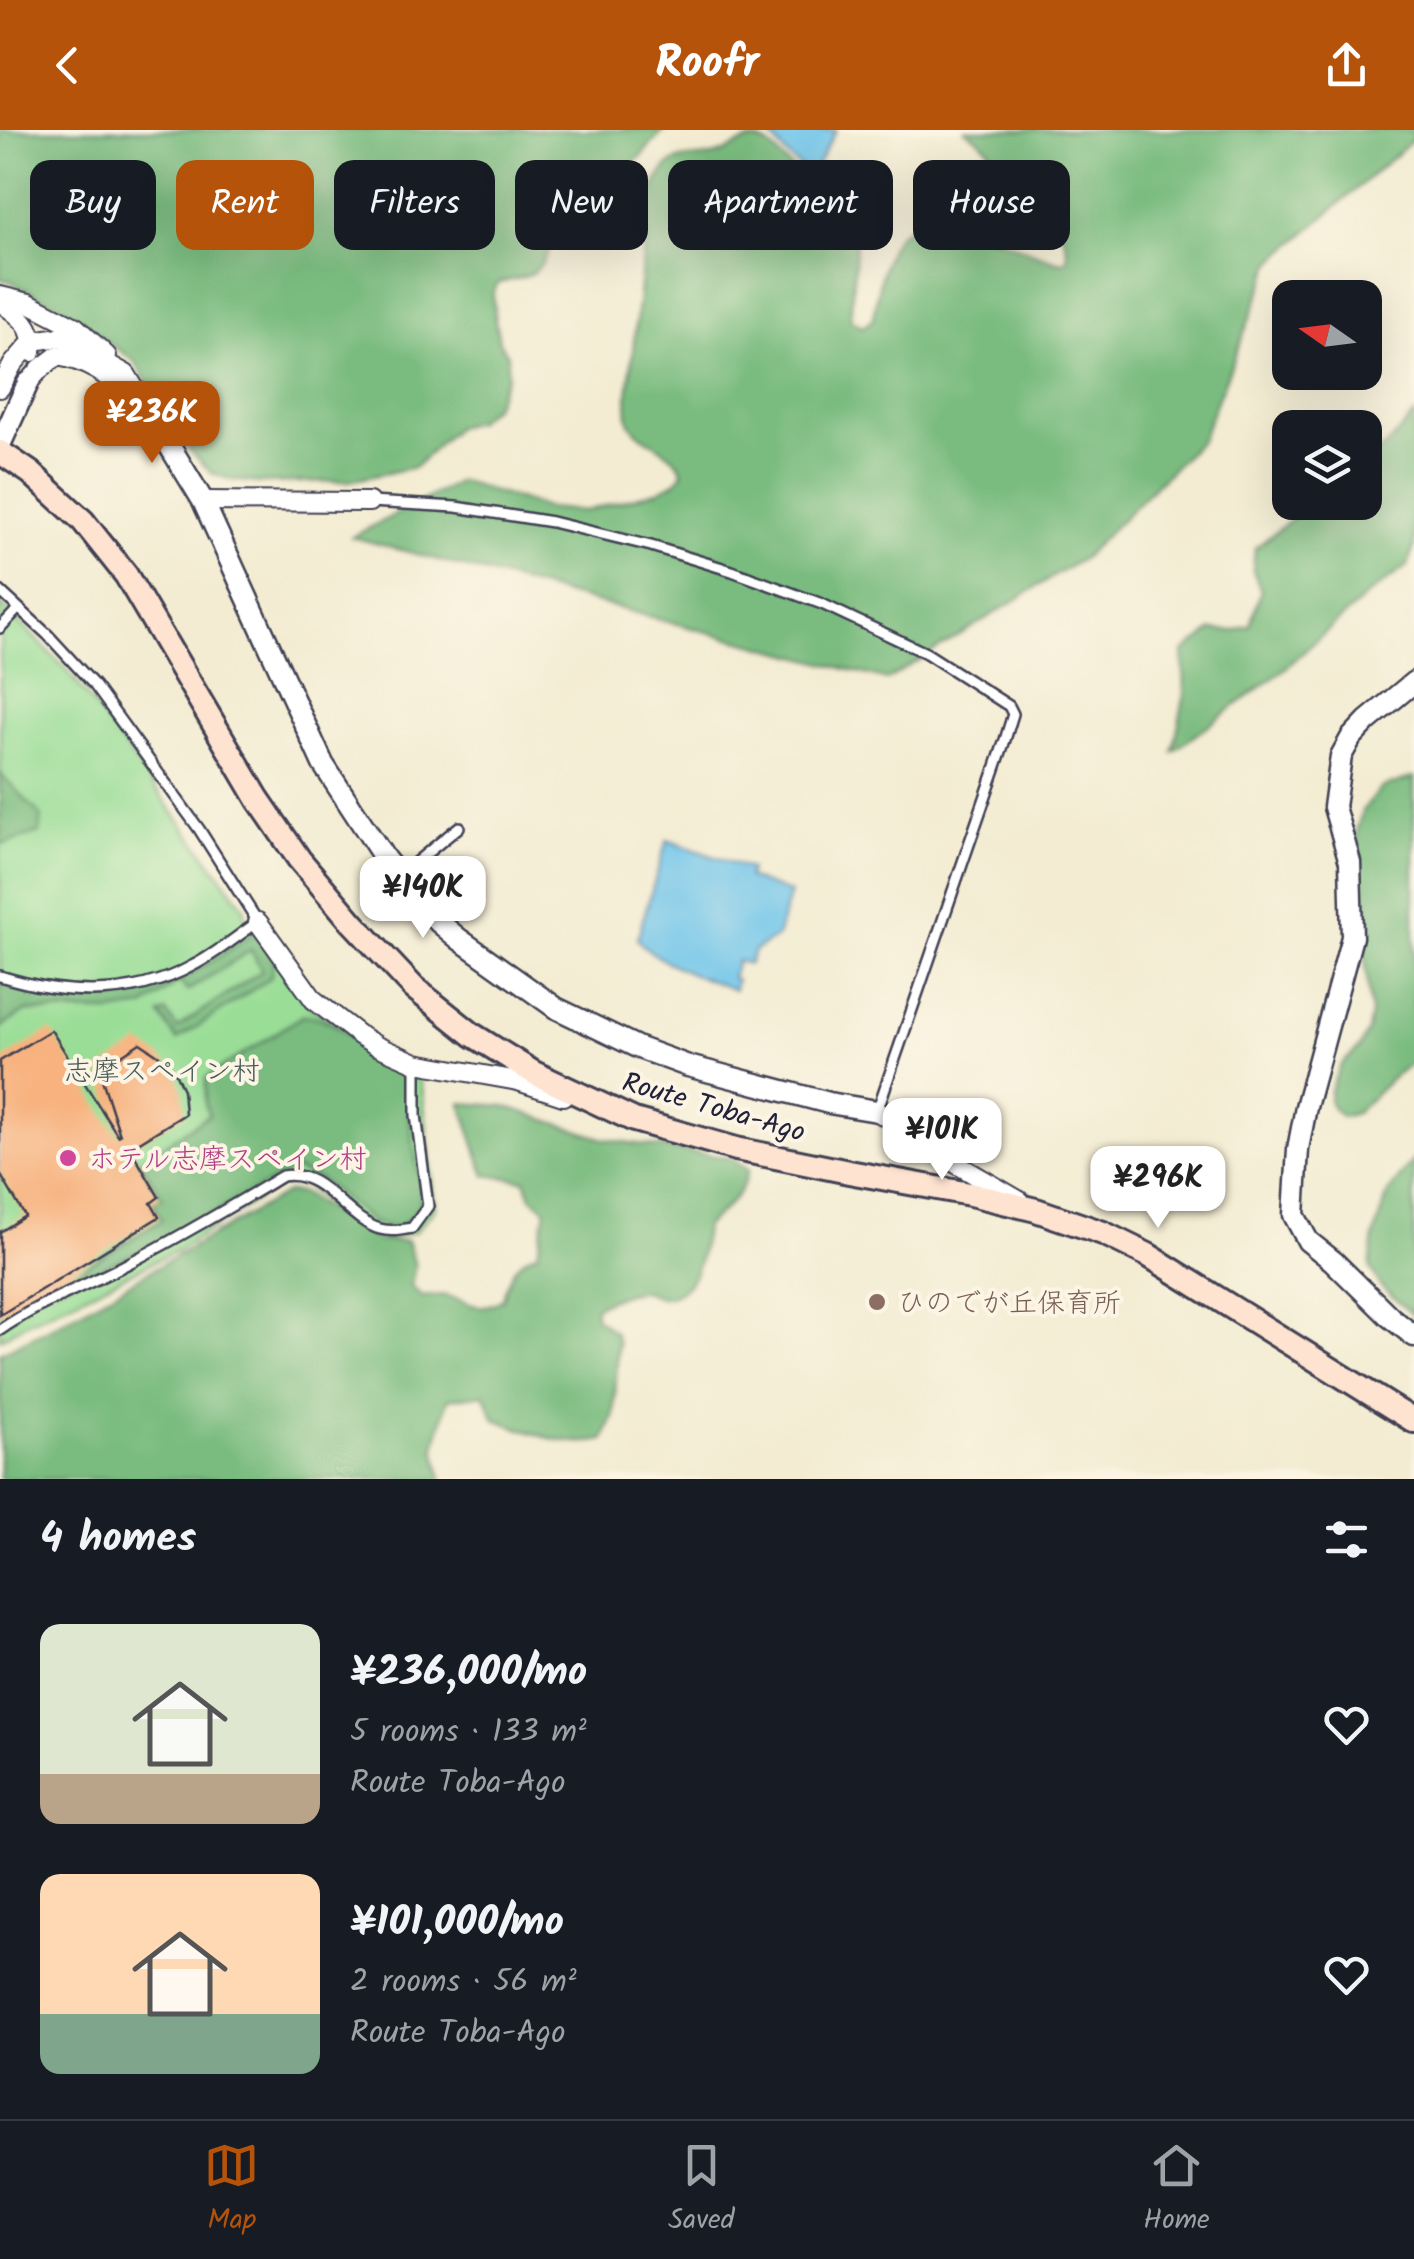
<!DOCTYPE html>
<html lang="en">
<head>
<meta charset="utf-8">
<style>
  :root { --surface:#171b24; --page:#20242c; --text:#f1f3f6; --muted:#9ea1a6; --line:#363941; --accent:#b45309 }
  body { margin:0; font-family:Kalam,"Klee One",sans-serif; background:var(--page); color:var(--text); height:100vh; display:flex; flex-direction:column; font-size:38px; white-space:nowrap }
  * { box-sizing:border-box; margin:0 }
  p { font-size:32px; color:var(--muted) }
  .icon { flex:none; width:55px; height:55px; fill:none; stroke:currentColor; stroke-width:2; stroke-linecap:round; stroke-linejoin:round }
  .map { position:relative; height:1349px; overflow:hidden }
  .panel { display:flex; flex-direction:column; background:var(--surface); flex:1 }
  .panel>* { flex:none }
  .hud { position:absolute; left:30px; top:30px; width:1355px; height:90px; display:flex; gap:20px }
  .needle { width:65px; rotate:284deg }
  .fabs { position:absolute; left:1272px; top:150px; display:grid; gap:20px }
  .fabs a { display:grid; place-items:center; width:110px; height:110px; border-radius:20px; background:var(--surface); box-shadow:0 10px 40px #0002; font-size:50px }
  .price { position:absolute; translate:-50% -85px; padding:0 22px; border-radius:20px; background:#fff; color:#222; font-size:32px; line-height:65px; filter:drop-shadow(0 2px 5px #0008) }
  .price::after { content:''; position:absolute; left:50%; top:60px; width:30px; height:22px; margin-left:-15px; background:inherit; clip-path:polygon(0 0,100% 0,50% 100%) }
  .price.current { background:var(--accent); color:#fff }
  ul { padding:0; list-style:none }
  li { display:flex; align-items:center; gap:30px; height:250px; padding:0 40px }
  li span { display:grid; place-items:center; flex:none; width:280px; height:200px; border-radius:20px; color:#555 }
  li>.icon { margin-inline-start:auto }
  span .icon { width:120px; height:120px; fill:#fffc; stroke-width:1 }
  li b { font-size:42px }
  h2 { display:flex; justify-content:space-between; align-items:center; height:120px; padding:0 40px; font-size:42px }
  .chip { padding:0 35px; border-radius:20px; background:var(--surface); box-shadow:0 10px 40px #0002; font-size:35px; line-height:90px }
  .chip.current { background:var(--accent); color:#fff }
  header { display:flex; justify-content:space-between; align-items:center; height:130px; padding:0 40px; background:var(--accent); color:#fff; font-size:45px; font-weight:700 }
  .menu { display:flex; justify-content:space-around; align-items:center; height:140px; border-top:2px solid var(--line); background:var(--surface); font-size:28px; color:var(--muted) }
  .menu a { display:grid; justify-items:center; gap:5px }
  .menu .current { color:var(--accent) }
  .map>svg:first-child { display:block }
  .green { fill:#99dd96; stroke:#5e8068; stroke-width:2.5 }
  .forest { fill:#7abc7f; stroke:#4e6f5d; stroke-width:2.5 }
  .water { fill:#6dc4ea; stroke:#487392; stroke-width:2.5 }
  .building { fill:#f7b27f }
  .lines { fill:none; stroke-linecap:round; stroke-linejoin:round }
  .service-casing { stroke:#414052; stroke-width:14 }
  .minor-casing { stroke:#414052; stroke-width:22 }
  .tertiary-casing { stroke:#414052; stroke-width:25 }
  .secondary-casing { stroke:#414052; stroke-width:28 }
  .service { stroke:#fff; stroke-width:9 }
  .minor { stroke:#fff; stroke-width:18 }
  .tertiary { stroke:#fff; stroke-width:20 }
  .secondary { stroke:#fee3d1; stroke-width:22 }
  .hotel-dot { fill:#d1479c; stroke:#fcf5e5; stroke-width:4 }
  .education-dot { fill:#8d6e63; stroke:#fcf5e5; stroke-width:4 }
  .labels { text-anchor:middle; stroke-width:8; stroke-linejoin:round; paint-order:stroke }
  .park-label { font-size:28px; fill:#465a56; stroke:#fcf5e5 }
  .street-label { font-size:28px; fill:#22223b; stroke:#fcf5e5 }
  .hotel-label { font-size:28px; fill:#b23c85; stroke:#fcf5e5; text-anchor:start }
  .education-label { font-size:28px; fill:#785e54; stroke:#fcf5e5; text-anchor:start }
</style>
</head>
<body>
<header><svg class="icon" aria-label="back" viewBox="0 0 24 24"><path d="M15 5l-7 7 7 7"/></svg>Roofr<svg class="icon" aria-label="share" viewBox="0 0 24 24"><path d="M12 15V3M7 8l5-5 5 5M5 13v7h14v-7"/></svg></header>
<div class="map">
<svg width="1414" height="1349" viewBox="0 0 1414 1349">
  <rect width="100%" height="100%" fill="#fcf5e5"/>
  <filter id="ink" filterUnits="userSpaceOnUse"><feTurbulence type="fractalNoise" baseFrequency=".01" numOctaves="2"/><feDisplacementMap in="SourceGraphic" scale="20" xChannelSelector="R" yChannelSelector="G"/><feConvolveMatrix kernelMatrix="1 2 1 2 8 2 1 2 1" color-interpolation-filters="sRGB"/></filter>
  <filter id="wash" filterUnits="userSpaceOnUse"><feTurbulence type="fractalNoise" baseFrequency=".0048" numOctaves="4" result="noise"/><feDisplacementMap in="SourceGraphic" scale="40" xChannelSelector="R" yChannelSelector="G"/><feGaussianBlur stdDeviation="2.25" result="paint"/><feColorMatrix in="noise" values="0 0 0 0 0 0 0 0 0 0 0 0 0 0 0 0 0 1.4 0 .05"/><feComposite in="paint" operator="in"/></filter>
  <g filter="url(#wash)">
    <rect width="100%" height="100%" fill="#f3ecd2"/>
    <path class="green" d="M 0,473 L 68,541 L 244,777 L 246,789 L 263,802 L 311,878 L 413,937 L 422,956 L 435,1078 L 415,1102 L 385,1109 L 348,1093 L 305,1055 L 294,1053 L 279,1056 L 178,1120 L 26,1193 L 0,1209 Z"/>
    <g class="forest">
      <path d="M 0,0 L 664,0 L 643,24 L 591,71 L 569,80 L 553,95 C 551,113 547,136 529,145 C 520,149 507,150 497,154 L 493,164 L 495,190 L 499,211 L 508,225 L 507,246 L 494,276 L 475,292 L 456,297 L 415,337 L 350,351 L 260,353 L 232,350 L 211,343 L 188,318 L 134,231 L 62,178 L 9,151 L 0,149 Z"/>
      <path d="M 964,0 L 1414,0 L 1414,9 L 1273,131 L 1201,310 L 1083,428 L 887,550 L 352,407 L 460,351 L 546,378 L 586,381 L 658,361 L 675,352 L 683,343 C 676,318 640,314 629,291 C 627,286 628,280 627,274 L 650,65 C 656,53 661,41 672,33 C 685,25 702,29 717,25 C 732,21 744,7 760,11 C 775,16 787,37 801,46 C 816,56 836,56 845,74 C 864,112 850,149 851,189 L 863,197 L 873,189 C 878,163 881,128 897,106 C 910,88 968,99 988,105 C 1013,113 1036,126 1062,132 L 1067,129 C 1070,94 1033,75 1013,53 C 995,32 991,14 964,0 Z"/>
      <path d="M 1414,285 L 1414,417 L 1407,436 L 1366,466 L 1280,543 L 1173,621 L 1185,564 L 1183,522 L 1212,500 L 1234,501 L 1250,495 L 1261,461 L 1253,440 L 1255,418 L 1313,373 L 1365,372 L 1365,332 L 1387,315 Z"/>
      <path d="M 0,643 L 42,687 L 39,703 L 4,714 L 0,711 Z"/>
      <path d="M 1414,647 L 1414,932 L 1395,945 L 1356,983 L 1342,987 L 1333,979 L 1329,970 L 1330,959 L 1341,935 L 1360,917 L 1368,901 L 1371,884 L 1360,783 L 1357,699 L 1362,681 L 1381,658 Z"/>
      <path d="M 254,802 L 262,804 C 271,819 277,830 270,848 L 177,910 L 160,885 L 166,882 L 177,898 L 262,841 L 251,820 L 187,861 L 180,851 L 144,877 L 110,882 L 26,881 L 0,898 L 0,852 C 52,867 107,874 160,857 C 193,846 226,821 254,802 Z"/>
      <path d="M 304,885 C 332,887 350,907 373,922 C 384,929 397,935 408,941 L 409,988 L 421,1057 L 420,1075 L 410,1089 L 395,1098 L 373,1093 L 320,1049 L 294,1039 L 165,1110 L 57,1157 L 55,1155 L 162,1090 L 153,1074 L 163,1068 L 139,1031 L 209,985 L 205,975 L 206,948 Z"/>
      <path d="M 461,973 L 505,976 L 604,1009 L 730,1028 L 748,1040 C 742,1067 725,1078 705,1096 C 702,1122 698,1163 664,1167 C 656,1168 649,1161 641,1161 C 626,1161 608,1170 595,1177 L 595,1187 L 615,1203 L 618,1214 L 614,1284 L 604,1310 C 566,1318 530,1303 495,1289 L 484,1264 L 448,1269 L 435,1317 L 442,1349 L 0,1349 L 0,1223 L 58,1194 L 288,1062 L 301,1063 L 378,1111 L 407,1111 L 415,1135 L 411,1156 L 422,1167 C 430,1166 439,1164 447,1166 C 471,1172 478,1184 503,1169 C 508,1146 515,1130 538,1122 L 546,1079 L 531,1067 L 525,1050 L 485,1045 Z"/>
      <path d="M 1414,1029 L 1414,1186 L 1380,1156 L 1370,1137 L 1374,1106 L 1388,1063 Z"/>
    </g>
    <g class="water">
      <path d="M 766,0 L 836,0 L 812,45 C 791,33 782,19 766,0 Z"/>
      <path d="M 667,710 L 750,739 L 748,748 L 790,763 L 777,807 L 754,821 L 749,834 L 737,831 L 732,848 L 736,850 L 734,860 C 702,847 659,835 637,809 Z"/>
    </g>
    <g id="blocks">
      <path class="building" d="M 51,900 L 118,1006 L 120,1005 L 99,940 L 140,913 L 158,925 L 174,940 L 183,960 L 185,984 L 130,1018 L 159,1067 L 151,1073 L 159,1087 L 0,1185 L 0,1102 L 25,1086 L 0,1044 L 0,931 Z"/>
    </g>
  </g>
  <g filter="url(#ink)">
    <use href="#blocks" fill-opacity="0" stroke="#414052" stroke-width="2.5"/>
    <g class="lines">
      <defs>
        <g id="service">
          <path d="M 370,372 L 456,377 L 552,392 L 651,416 L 732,441 L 822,474 L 926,523 L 1009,576 L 1013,584 L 1005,610 L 877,981"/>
          <path d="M 0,461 L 48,505 L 95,556 L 199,699 L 258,792 C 237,806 217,823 194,835 C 133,869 65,866 0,846"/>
          <path d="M 0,498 L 18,479"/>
          <path d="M 399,746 L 459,697"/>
          <path d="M 0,1200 C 39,1173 83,1157 125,1135 C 179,1108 230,1077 282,1046 C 323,1038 345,1089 380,1099 C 391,1102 401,1100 412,1098 L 428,1076 L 416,985 L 416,933"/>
        </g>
        <g id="minor">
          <path d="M 0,166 L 29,173 L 76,197 L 107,226"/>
          <path d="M 0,172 C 19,185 35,196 32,222"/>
          <path d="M 28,253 L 40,239 L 57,226 C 88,230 111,249 135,268"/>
          <path d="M 0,258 L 13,234 L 33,211 L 60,207 L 126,244 L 144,274"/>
          <path d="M 203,371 L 369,372"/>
          <path d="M 258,792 L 314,870 L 359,905 L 377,916 L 416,933 L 518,951 L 563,966"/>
          <path d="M 877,981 L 941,1025 L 1020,1071"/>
        </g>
        <g id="tertiary">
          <path d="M 144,274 L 203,371 L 323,634 L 385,729 L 429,784 L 459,809 L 556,878 L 639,918 L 688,936 L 829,973 L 877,981"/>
          <path d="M 0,315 L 28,253"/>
          <path d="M 1414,552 L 1367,591 L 1351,608 L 1341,626 L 1334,677 L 1350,732 L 1352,807 L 1306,977 L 1298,1019 L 1294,1085 L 1308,1111 L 1333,1131 L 1390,1187 L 1414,1206"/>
        </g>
        <path id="secondary" d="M 0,322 L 31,343 L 83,391 L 126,445 L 258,669 L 299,729 L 352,792 L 414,858 L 473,905 L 534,943 L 634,990 L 736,1019 L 849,1042 L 970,1064 L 1036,1080 L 1103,1103 L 1148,1125 L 1414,1291"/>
      </defs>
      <use href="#service" class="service-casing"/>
      <use href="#minor" class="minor-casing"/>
      <use href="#tertiary" class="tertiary-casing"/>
      <use href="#secondary" class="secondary-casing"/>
      <use href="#service" class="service"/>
      <use href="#minor" class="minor"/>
      <use href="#tertiary" class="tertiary"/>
      <use href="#secondary" class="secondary"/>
    </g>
  </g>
  <circle class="hotel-dot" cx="68" cy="1028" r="10"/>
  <circle class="education-dot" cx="877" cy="1172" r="10"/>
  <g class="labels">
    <g class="park-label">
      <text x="162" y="950">志摩スペイン村</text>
    </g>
    <g class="street-label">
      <text transform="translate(714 976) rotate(16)" y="10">Route Toba-Ago</text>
    </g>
    <g class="hotel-label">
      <text x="88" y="1038">ホテル志摩スペイン村</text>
    </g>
    <g class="education-label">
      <text x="897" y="1182">ひのでが丘保育所</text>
    </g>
  </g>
</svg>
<div class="fabs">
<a><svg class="needle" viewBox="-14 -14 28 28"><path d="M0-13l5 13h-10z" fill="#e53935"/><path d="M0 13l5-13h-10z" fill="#9ea1a6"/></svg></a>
<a><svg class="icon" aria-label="layers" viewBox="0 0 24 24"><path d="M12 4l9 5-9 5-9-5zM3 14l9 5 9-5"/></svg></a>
</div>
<b class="price current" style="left:152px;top:336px">¥236K</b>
<b class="price" style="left:423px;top:811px">¥140K</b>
<b class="price" style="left:942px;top:1053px">¥101K</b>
<b class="price" style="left:1158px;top:1101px">¥296K</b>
<div class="hud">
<a class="chip">Buy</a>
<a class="chip current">Rent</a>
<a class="chip">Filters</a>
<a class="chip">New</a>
<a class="chip">Apartment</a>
<a class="chip">House</a>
</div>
</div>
<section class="panel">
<h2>4 homes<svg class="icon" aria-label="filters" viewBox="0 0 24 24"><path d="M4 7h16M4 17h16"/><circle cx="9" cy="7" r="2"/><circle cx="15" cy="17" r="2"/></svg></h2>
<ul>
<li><span style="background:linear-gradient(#dfe7d0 75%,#b9a48a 0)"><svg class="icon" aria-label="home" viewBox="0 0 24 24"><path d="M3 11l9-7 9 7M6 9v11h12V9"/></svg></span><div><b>¥236,000/mo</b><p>5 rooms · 133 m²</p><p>Route Toba-Ago</p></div><svg class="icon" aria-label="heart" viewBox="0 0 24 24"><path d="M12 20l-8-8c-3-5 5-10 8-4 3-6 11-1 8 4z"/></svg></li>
<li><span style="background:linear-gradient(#ffd9b3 70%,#7fa58c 0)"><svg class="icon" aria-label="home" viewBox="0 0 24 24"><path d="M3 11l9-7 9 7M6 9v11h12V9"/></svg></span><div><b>¥101,000/mo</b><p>2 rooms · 56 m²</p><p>Route Toba-Ago</p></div><svg class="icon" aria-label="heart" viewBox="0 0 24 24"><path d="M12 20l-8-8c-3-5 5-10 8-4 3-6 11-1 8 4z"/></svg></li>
</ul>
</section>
<nav class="menu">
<a class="current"><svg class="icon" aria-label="map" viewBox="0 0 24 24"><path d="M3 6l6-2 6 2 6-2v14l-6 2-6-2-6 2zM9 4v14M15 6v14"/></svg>Map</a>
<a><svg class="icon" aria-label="saved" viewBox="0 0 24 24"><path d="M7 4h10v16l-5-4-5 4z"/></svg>Saved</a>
<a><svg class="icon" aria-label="home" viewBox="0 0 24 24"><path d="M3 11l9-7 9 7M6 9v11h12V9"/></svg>Home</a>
</nav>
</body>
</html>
